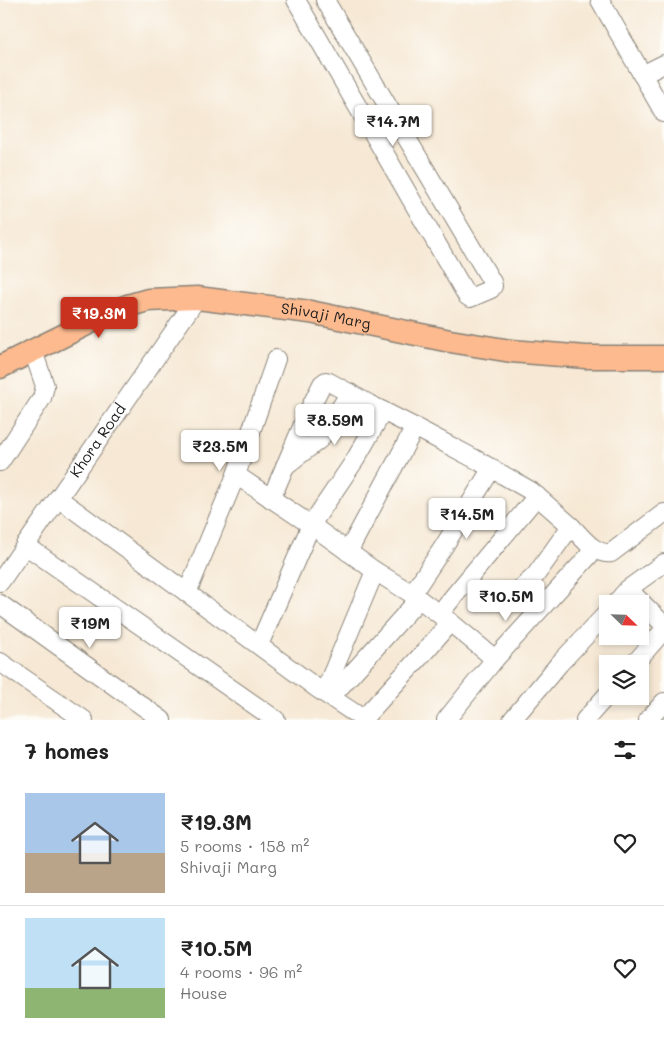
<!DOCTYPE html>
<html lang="en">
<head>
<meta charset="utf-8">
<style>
  :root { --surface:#fff; --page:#f2f2f2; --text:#222; --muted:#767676; --line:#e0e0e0; --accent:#c8321e }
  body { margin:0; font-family:Mali,sans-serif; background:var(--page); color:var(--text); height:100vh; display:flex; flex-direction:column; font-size:19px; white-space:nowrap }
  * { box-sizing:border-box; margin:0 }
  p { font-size:16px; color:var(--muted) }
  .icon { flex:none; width:28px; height:28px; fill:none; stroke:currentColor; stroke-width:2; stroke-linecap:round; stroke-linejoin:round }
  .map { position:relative; height:720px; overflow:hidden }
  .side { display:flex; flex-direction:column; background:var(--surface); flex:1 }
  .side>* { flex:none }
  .needle { width:32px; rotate:113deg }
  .fabs { position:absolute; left:599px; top:595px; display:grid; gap:10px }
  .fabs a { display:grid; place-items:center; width:50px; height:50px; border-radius:0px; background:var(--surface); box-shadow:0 2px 8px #0003; font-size:25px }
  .price { position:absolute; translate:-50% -42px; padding:0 11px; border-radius:5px; background:#fff; color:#222; font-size:16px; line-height:32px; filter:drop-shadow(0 1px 2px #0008) }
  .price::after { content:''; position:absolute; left:50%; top:30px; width:15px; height:11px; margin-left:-8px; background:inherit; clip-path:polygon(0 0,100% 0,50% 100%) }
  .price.selected { background:var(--accent); color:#fff }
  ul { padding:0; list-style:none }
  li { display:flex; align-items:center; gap:15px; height:125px; padding:0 25px }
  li+li { border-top:1px solid var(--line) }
  li span { display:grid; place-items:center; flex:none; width:140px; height:100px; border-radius:0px; color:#555 }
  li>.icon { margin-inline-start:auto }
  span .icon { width:60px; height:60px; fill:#fffc; stroke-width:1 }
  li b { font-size:21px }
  h2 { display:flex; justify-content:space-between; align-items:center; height:60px; padding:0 25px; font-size:21px }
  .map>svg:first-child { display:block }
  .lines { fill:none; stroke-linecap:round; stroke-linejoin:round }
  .minor-casing { stroke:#898278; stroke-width:20 }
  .major-casing { stroke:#898278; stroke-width:25 }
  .minor { stroke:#fff; stroke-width:18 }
  .major { stroke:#fcba8e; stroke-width:22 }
  .labels { text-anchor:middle; stroke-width:5; stroke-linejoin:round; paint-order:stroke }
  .street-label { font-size:15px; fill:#1c1c1c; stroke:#fdfcf7 }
</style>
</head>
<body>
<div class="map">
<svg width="664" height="720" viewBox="0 0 664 720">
  <rect width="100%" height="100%" fill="#fdfcf7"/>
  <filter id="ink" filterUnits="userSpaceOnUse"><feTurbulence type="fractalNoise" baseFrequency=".02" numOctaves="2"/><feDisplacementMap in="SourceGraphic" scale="10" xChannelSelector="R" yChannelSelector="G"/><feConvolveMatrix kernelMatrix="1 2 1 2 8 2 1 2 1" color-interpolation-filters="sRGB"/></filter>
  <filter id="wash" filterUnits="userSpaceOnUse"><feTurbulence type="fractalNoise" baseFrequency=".0096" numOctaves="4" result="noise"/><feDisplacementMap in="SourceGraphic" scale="20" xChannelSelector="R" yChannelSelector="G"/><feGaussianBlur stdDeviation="1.12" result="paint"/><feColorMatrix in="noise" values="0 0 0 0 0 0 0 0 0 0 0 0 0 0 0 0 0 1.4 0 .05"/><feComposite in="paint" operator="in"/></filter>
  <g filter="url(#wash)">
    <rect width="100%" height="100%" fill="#f6e8d4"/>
  </g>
  <g filter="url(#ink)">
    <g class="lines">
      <defs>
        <g id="minor">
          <path d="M 296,0 L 467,296 L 470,298 L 491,289 L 493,286 L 492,282 L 325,0"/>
          <path d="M 600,0 L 664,113"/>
          <path d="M 642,75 L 664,64"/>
          <path d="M 0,462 L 42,398 L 45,386 L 33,351"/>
          <path d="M 285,466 L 320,439 L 350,393"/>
          <path d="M 236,475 L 311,525 L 375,571 L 412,594 L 450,622 L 495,659"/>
          <path d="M 58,498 L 318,689 L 365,720"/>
          <path d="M 271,499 L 311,406 L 322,384 L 326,381 L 329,382 L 371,405 L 426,433 L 475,459 L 531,491 L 571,526"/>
          <path d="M 25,545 L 276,720"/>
          <path d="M 348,552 L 415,427"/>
          <path id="s1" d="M 0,582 L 197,298"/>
          <path d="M 628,589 L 664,625"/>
          <path d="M 187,593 L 236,475 L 276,359"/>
          <path d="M 412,594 L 444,546 L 492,468"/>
          <path d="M 507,601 L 535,576 L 571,526 C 582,537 594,555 611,553 L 664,513"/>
          <path d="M 0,604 L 162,720"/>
          <path d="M 615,604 L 628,589 L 664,563"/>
          <path d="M 439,614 L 537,496"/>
          <path d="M 259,645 L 311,525 L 355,460 L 383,411"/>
          <path d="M 0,662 L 84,720"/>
          <path d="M 634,664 L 664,630"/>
          <path d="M 324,693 L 375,571"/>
          <path d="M 331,697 L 419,599"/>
          <path d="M 363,719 L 428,648 L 450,622"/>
          <path d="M 446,720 L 495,659 L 595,549"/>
          <path d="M 512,720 L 559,664 L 608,612"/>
          <path d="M 585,720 L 608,694"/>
          <path d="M 648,720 L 664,702"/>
        </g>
        <g id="major">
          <path id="s2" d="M 0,367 L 107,314 L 127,306 L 148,300 L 197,298 L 310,312 L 450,341 L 511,351 L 586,357 L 664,357"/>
        </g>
      </defs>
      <use href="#minor" class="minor-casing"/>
      <use href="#major" class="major-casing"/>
      <use href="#minor" class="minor"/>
      <use href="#major" class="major"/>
    </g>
  </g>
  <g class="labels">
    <g class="street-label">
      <text dy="5" stroke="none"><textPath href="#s2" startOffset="342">Shivaji Marg</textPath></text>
      <text dy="5" stroke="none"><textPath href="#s1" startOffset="172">Khora Road</textPath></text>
    </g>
  </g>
</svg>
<div class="fabs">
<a><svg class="needle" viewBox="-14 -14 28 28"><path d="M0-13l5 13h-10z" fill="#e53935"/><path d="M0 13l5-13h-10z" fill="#767676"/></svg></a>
<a><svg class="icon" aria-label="layers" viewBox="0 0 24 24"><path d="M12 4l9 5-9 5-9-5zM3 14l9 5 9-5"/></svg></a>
</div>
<b class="price" style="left:393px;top:147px">₹14.7M</b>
<b class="price selected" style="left:99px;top:339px">₹19.3M</b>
<b class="price" style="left:335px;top:446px">₹8.59M</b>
<b class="price" style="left:220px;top:472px">₹23.5M</b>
<b class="price" style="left:467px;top:540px">₹14.5M</b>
<b class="price" style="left:506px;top:622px">₹10.5M</b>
<b class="price" style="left:90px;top:649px">₹19M</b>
</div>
<section class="side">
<h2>7 homes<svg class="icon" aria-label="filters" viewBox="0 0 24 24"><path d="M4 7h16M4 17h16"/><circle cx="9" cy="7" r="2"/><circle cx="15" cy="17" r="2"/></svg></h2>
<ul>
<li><span style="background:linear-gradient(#a9c7e8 60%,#b9a48a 0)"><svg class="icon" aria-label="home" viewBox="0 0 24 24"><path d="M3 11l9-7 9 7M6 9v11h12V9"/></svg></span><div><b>₹19.3M</b><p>5 rooms · 158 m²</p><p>Shivaji Marg</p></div><svg class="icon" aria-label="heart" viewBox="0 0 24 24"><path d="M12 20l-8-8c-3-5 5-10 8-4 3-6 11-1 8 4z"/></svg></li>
<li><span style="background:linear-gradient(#bfe0f5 70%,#8fb573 0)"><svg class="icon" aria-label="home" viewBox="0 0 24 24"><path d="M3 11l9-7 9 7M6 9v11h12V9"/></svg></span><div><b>₹10.5M</b><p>4 rooms · 96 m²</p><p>House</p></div><svg class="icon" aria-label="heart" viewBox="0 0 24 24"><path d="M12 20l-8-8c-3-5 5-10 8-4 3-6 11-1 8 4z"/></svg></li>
</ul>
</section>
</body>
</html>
